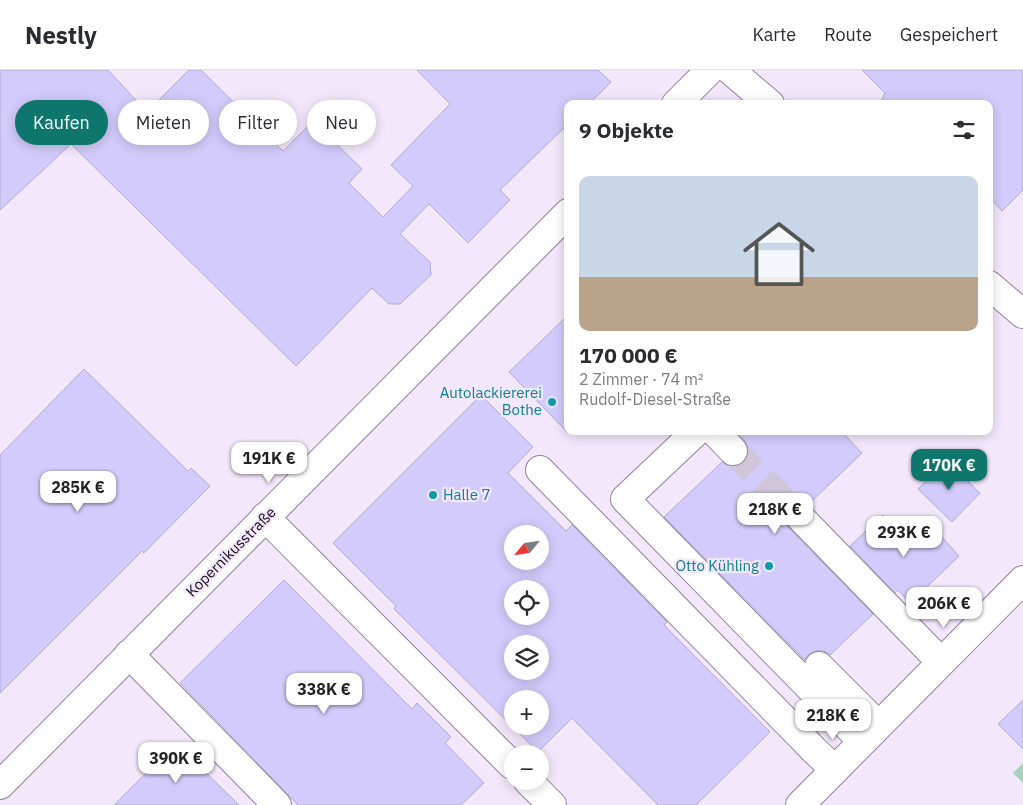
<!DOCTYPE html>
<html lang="de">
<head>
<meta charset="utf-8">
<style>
  :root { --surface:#fff; --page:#f7f7f7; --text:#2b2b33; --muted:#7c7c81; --line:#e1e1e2; --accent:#0f766e }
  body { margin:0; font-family:"IBM Plex Sans",sans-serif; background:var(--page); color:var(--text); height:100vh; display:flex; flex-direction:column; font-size:19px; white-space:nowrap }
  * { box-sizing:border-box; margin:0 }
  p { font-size:16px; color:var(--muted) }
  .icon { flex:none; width:28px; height:28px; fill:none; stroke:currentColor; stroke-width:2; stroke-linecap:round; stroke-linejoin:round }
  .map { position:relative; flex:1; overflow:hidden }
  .panel { position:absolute; left:564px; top:30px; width:429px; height:335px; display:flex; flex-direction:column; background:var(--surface); border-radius:10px; box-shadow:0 2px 12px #0003 }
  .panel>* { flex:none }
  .top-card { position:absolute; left:15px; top:30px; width:474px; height:45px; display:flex; gap:10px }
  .needle { width:32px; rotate:241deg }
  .fabs { position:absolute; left:504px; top:455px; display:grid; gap:10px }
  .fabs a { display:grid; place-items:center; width:45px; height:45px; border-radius:50%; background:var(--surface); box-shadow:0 2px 12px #0003; font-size:25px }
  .price { position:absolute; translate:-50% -42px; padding:0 11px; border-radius:10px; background:#fff; color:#222; font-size:16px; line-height:32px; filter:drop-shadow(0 1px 2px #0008) }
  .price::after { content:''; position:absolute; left:50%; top:30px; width:15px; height:11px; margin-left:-8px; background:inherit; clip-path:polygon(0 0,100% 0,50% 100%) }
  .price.current { background:var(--accent); color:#fff }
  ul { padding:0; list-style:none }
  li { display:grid; align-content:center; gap:10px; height:265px; padding:0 15px }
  li span { display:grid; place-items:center; height:155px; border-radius:10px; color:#555 }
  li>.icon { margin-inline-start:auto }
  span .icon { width:90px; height:90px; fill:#fffc; stroke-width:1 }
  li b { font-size:21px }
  h2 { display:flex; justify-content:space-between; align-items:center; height:60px; padding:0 15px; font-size:21px }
  .tag { padding:0 18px; border-radius:22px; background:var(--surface); box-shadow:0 2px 12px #0003; font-size:18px; line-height:45px }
  .tag.current { background:var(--accent); color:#fff }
  header { display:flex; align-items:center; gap:30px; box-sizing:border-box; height:70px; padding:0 25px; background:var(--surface); border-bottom:1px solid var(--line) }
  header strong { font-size:24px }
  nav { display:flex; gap:28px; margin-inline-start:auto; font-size:18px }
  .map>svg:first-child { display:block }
  .green { fill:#a7d3bc }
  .building { fill:#d3cbfb; stroke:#b1accd; fill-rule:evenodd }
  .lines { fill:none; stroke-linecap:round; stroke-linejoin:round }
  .minor-tunnel { stroke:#d1c6d9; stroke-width:28; stroke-dasharray:28 14; stroke-linecap:butt }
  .minor-casing { stroke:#917f9c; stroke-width:30 }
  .minor { stroke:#fff; stroke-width:28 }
  .culture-dot { fill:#0f9aa8; stroke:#f3e7fb; stroke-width:2 }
  .labels { text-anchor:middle; stroke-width:4.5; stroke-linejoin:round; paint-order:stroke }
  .culture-label { font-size:15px; fill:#0d838f; stroke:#f3e7fb; text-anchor:end }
  .street-label { font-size:15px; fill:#130d17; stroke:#f3e7fb }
</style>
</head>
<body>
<header>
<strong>Nestly</strong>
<nav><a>Karte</a><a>Route</a><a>Gespeichert</a></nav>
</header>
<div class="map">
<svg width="1023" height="735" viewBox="0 0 1023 735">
  <rect width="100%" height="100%" fill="#f3e7fb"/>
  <path class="green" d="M 1023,693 L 1023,713 L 1013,703 Z"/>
  <g class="building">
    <path d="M 0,0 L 108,0 L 147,42 L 189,0 L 201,0 L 283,81 L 313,51 L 362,99 L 349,113 L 383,147 L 413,116 L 391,95 L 450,34 L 417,0 L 598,0 L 611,12 L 589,34 L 568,34 L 568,54 L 500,120 L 510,130 L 468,173 L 429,134 L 400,164 L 430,192 L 431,205 L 400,234 L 389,234 L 372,218 L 296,296 L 71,74 L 0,140 Z"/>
    <path d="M 862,0 L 1023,0 L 1023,120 L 1002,141 L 989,127 L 989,34 L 880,34 L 885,23 Z"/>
    <path d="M 568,245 L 568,363 L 509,302 Z"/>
    <path d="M 84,299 L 188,401 L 191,398 L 210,416 L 144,483 L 142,481 L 0,623 L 0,385 Z"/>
    <path d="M 481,325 L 533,377 L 508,403 L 566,461 L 572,455 L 667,552 L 664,555 L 770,662 L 696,735 L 658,735 L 572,648 L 538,682 L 394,539 L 396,536 L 333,473 ZM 512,464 L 540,464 L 540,491 L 512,491 ZM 512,519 L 540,519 L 540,546 L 512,546 ZM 512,574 L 540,574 L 540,601 L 512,601 ZM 512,629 L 540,629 L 540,656 L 512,656 Z"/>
    <path d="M 736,361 L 841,361 L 862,383 L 809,434 L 802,430 L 794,430 L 787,434 L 783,441 L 783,449 L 787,456 L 873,544 L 830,585 L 824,581 L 815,581 L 808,585 L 805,590 L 664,447 L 722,392 L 728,396 L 736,396 L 744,392 L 748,385 L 748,377 L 744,370 Z"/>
    <path d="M 946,390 L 980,423 L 952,452 L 918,419 Z"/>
    <path d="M 883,445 L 913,477 L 933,457 L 959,486 L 910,533 L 898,520 L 895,523 L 850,476 Z"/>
    <path d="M 284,510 L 412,639 L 417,633 L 451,667 L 445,673 L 484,713 L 461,735 L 298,735 L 180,613 Z"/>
    <path d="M 1023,630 L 1023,679 L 998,654 Z"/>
    <path d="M 176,673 L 239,735 L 114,735 Z"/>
  </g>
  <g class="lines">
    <path class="minor-tunnel" d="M 733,381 L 798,445"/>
    <defs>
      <g id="minor">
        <path d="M 730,0 L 770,34"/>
        <path d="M 676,34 L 710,0"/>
        <path d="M 989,215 L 1023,244"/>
        <path d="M 697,361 L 625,429 L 862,671"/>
        <path d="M 714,361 L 733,381"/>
        <path d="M 540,400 L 814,680 L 835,700"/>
        <path d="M 798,445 L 941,592"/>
        <path d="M 265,447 L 512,695"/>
        <path d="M 129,584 L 277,735"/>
        <path d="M 819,596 L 878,655"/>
        <path d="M 528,711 L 552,735"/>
        <path d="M 0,715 L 568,143"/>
        <path d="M 800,735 L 1023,510"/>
      </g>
    </defs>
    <use href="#minor" class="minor-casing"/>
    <use href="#minor" class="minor"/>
  </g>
  <g class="culture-dot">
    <circle cx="552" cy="332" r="5"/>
    <circle cx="433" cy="425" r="5"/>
    <circle cx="769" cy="496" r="5"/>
  </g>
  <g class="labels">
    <g class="culture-label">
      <text x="542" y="328">Autolackiererei<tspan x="542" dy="17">Bothe</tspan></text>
      <text x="443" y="430" text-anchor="start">Halle 7</text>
      <text x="759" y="501">Otto Kühling</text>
    </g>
    <g class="street-label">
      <text transform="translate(231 482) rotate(-45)" y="5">Kopernikusstraße</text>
    </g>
  </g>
</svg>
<div class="fabs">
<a><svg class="needle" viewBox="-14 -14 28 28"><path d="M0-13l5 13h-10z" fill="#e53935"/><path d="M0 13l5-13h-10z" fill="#7c7c81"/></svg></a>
<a><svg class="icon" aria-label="locate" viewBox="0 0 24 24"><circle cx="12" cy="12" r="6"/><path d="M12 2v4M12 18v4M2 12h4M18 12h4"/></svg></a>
<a><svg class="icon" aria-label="layers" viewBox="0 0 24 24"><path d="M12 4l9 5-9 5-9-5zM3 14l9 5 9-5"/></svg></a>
<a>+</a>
<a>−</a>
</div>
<b class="price" style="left:269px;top:414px">191K €</b>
<b class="price current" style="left:949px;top:421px">170K €</b>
<b class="price" style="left:78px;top:443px">285K €</b>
<b class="price" style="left:775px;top:465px">218K €</b>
<b class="price" style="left:904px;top:488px">293K €</b>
<b class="price" style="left:944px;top:559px">206K €</b>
<b class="price" style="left:324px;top:645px">338K €</b>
<b class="price" style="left:833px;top:671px">218K €</b>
<b class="price" style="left:176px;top:714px">390K €</b>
<div class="top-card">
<a class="tag current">Kaufen</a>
<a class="tag">Mieten</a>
<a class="tag">Filter</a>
<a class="tag">Neu</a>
</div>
<section class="panel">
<h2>9 Objekte<svg class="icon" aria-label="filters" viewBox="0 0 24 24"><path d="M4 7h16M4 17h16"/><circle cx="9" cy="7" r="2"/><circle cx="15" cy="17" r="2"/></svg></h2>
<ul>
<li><span style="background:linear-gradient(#c9d6e8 65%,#b9a48a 0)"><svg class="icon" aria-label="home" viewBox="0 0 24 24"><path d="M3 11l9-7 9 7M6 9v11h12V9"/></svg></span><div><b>170 000 €</b><p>2 Zimmer · 74 m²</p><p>Rudolf-Diesel-Straße</p></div></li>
</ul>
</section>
</div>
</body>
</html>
